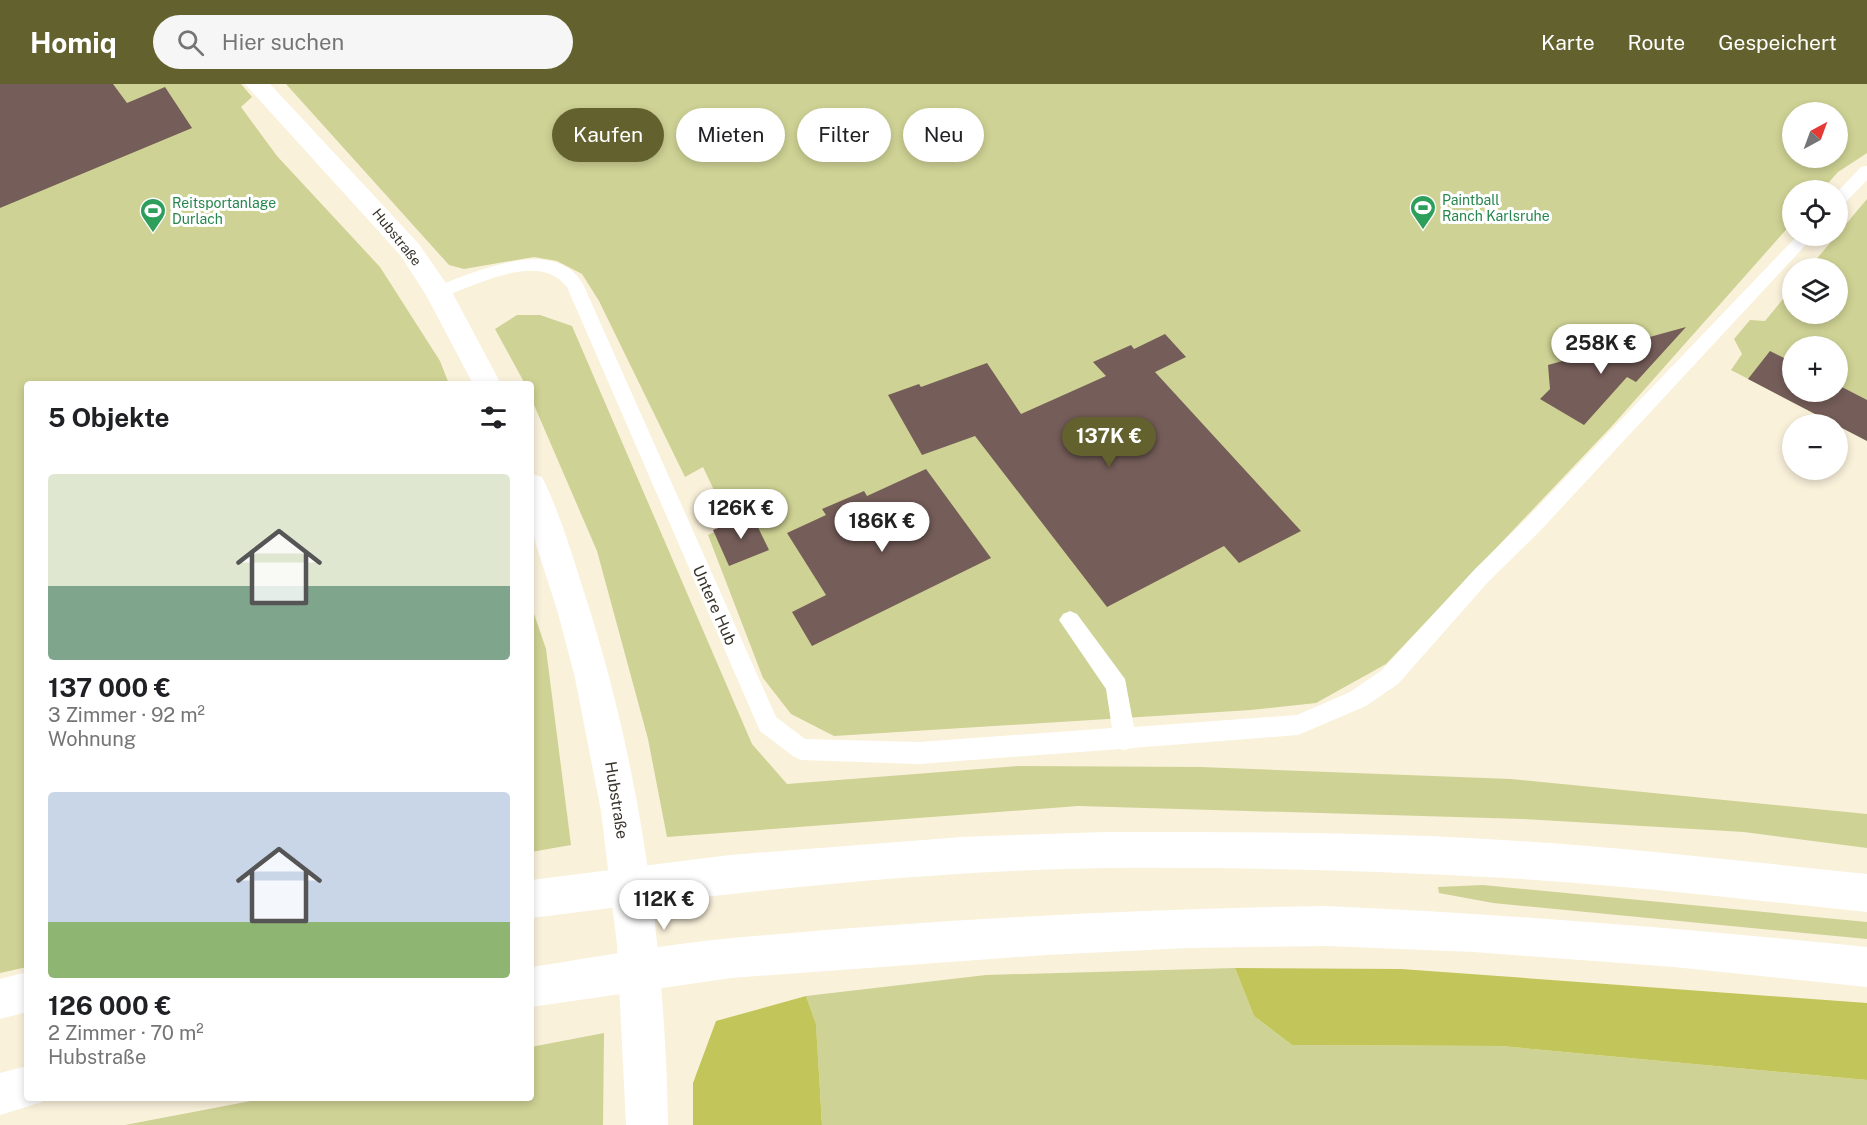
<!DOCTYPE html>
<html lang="de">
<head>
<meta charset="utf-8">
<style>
  :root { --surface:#fff; --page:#f6f6f6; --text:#202124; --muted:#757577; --accent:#63622f }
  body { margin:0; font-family:"Public Sans",sans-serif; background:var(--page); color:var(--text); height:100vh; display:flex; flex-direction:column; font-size:22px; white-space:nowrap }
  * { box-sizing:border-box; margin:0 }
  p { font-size:20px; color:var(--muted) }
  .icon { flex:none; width:33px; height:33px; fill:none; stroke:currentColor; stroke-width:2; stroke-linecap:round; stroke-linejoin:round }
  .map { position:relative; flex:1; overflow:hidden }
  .panel { position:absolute; left:24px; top:297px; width:510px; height:720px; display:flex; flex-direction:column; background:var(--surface); border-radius:6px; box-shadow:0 3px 9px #0003 }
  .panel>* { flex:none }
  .banner { position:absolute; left:552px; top:24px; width:570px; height:54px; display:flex; gap:12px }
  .needle { width:39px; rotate:41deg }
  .fabs { position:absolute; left:1782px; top:18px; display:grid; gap:12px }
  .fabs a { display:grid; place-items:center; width:66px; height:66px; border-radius:50%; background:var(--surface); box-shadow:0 3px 9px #0003; font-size:30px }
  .price { position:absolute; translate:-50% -51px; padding:0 14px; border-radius:21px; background:#fff; color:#222; font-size:20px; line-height:39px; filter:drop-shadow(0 2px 3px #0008) }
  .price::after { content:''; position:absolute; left:50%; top:36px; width:18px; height:14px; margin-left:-9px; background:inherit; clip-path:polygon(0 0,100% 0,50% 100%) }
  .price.current { background:var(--accent); color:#fff }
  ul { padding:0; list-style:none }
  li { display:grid; align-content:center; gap:12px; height:318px; padding:0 24px }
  li span { display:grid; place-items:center; height:186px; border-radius:6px; color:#555 }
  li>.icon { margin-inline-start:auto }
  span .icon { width:108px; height:108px; fill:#fffc; stroke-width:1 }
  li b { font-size:26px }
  h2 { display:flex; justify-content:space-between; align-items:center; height:72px; padding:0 24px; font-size:26px }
  .pill { padding:0 21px; border-radius:27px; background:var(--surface); box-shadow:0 3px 9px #0003; font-size:21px; line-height:54px }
  .pill.current { background:var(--accent); color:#fff }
  header { display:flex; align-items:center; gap:36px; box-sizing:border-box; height:84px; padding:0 30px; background:var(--accent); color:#fff }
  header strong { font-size:28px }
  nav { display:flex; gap:33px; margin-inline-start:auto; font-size:21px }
  .search { width:420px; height:54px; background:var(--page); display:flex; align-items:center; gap:15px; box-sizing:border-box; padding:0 21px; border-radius:33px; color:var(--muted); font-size:22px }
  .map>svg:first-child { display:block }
  .green { fill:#ced294; fill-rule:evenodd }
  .forest { fill:#c1c55a }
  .building { fill:#755d59 }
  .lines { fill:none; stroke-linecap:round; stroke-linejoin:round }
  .lane { fill:#fff; fill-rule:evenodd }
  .street { fill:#fff; fill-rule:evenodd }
  .primary { fill:#fff; fill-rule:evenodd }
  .labels { text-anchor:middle; stroke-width:6; stroke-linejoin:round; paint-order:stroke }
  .far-leisure-label { font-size:14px; fill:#27864d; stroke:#fff; text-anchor:start }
  .far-street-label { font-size:14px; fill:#38342b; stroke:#fff }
  .street-label { font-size:16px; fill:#38342b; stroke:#fff }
</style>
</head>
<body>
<header>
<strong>Homiq</strong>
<div class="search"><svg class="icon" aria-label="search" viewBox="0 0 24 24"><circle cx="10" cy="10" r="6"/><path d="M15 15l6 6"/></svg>Hier suchen</div>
<nav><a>Karte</a><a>Route</a><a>Gespeichert</a></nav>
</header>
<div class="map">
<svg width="1867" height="1041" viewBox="0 0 1867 1041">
  <rect width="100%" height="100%" fill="#faf1db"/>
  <g class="green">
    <path d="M 0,0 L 241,0 L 252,13 L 241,23 L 277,72 L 380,183 L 440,277 L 449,300 L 27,300 L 27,883 L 0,889 Z"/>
    <path d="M 286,0 L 1867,0 L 1867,69 L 1838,88 L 1822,106 L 1792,106 L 1792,139 L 1612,342 L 1386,580 L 1316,619 L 1251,626 L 834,652 L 791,630 L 763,594 L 708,451 L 730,440 L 703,383 L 685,393 L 599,217 L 582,190 L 557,177 L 534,173 L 464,185 L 449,181 ZM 1792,28 L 1838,28 L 1838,74 L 1792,74 Z"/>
    <path d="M 1867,115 L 1867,357 L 1731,286 L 1742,270 L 1734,255 L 1750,236 L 1765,237 L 1792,204 L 1792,230 L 1838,230 L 1838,184 L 1809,184 ZM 1792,262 L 1838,262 L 1838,308 L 1792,308 Z"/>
    <path d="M 517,231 L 540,231 L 572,242 L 752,660 L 787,700 L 1019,682 L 1200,683 L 1511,695 L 1867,730 L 1867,764 L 1744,748 L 1523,735 L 1078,722 L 667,753 L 648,655 L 597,467 L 531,314 L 531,300 L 525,300 L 495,245 Z"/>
    <path d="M 531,521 L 546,565 L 571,761 L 531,768 Z"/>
    <path d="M 1483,801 L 1867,838 L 1867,855 L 1493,819 L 1439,809 L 1438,803 Z"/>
    <path d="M 1235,884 L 1254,932 L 1292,961 L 1501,962 L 1867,996 L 1867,1041 L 822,1041 L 816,940 L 806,912 L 986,891 Z"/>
    <path d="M 604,949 L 603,1041 L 125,1041 L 266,1014 L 531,1014 L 531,963 Z"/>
  </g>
  <g class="forest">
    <path d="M 1235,884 L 1401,885 L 1867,919 L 1867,996 L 1501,962 L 1292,961 L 1254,932 Z"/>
    <path d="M 806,912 L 816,940 L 822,1041 L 693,1041 L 693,999 L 716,937 Z"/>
  </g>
  <g class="building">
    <path d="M 0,0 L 113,0 L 127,19 L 165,3 L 192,44 L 0,124 Z"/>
    <path d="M 1686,243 L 1636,298 L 1627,293 L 1584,341 L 1540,315 L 1550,305 L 1548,281 Z"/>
    <path d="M 1165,250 L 1186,273 L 1155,288 L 1301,447 L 1239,479 L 1224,462 L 1107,523 L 975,352 L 922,371 L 888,311 L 919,300 L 921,303 L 987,279 L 1021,330 L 1106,292 L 1093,278 L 1131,261 L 1134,265 Z"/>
    <path d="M 1770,267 L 1792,278 L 1792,308 L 1838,308 L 1838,301 L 1867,316 L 1867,357 L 1748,295 Z"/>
    <path d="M 926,385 L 991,474 L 812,562 L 792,528 L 826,511 L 787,449 L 826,431 L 822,425 L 864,407 L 867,412 Z"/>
    <path d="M 752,431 L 769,466 L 729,482 L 713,446 Z"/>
  </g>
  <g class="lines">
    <g class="lane">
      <path d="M 1867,82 L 1867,96 L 1844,120 L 1838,121 L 1838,107 L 1861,83 Z"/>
      <path d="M 1797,152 L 1814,152 L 1539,448 L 1489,497 L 1398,600 L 1366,622 L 1298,651 L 1132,664 L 1125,666 L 1120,665 L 919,680 L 801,676 L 793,672 L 760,647 L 567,203 C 538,165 474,204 438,214 L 432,212 L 429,208 L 432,204 C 473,189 553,150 583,200 L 776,633 L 805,655 L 919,658 L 1112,644 L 1106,605 L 1059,536 L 1063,530 L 1070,527 L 1077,530 L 1125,595 L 1134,643 L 1297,631 L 1350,608 L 1382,586 L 1475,485 L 1525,436 Z"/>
    </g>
    <g class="street">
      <path d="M 245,0 L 270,0 L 419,160 L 452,208 L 501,300 L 473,300 L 426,211 L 401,172 Z"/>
      <path d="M 531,390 L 542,393 C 560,429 572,470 584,508 C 640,679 665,862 668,1041 L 626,1041 L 617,861 L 601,727 L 575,594 L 558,529 L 531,445 Z"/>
    </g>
    <g class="primary">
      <path d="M 1105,748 C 1232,748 1360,748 1487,755 C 1614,762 1741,777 1867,790 L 1867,828 C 1740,815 1612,799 1485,793 C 1359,786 1233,783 1108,784 C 915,787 722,810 531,834 L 531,796 L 730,771 L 962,753 Z"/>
      <path d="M 1327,822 C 1508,830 1687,845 1867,863 L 1867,903 L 1674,883 L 1474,868 L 1327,862 L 1188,864 L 1046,871 L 731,894 L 531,923 L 531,883 C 598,873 666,860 733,854 C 931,836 1129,825 1327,822 Z"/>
      <path d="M 27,888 L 27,928 L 0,935 L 0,895 Z"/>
      <path d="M 27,982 L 27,1014 L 44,1014 L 42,1018 L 0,1031 L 0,989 Z"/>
    </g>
  </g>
  <defs>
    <symbol id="stadium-pin" viewBox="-11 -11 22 30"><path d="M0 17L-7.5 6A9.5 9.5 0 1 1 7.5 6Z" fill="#2e9e5b" stroke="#fff"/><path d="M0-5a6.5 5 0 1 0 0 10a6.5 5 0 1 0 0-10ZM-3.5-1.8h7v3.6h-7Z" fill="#fff"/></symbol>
  </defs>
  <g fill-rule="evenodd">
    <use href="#stadium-pin" x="1408" y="109" width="30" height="40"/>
    <use href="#stadium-pin" x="138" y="112" width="30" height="40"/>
  </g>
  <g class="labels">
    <g class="far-leisure-label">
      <text x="1442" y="121">Paintball<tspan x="1442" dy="16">Ranch Karlsruhe</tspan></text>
      <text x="172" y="124">Reitsportanlage<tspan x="172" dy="16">Durlach</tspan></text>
    </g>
    <g class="far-street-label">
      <text transform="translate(397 153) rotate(51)" y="5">Hubstraße</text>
    </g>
    <g class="street-label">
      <text transform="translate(715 521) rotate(66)" y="6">Untere Hub</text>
      <text transform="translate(617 716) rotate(81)" y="6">Hubstraße</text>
    </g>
  </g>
</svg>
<div class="fabs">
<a><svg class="needle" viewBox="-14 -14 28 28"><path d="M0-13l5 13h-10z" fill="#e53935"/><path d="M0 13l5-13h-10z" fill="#757577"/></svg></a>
<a><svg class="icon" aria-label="locate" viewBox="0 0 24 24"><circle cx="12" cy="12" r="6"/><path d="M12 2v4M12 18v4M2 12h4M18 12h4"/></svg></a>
<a><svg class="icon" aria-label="layers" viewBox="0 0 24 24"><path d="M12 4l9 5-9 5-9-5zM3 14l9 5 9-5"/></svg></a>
<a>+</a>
<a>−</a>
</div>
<b class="price" style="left:1601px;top:291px">258K €</b>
<b class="price current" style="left:1109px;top:384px">137K €</b>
<b class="price" style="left:741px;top:456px">126K €</b>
<b class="price" style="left:882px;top:469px">186K €</b>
<b class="price" style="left:664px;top:847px">112K €</b>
<div class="banner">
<a class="pill current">Kaufen</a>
<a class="pill">Mieten</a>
<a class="pill">Filter</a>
<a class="pill">Neu</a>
</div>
<section class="panel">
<h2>5 Objekte<svg class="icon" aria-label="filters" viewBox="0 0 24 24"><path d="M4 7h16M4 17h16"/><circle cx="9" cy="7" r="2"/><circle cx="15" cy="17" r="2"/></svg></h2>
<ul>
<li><span style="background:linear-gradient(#dfe7d0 60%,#7fa58c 0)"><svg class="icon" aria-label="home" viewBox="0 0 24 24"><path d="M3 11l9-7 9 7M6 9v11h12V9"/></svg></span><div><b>137 000 €</b><p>3 Zimmer · 92 m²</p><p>Wohnung</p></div></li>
<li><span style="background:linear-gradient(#c9d6e8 70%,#8fb573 0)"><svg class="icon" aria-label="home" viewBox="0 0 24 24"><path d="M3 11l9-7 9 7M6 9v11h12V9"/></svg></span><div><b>126 000 €</b><p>2 Zimmer · 70 m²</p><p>Hubstraße</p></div></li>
</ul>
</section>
</div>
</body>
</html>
